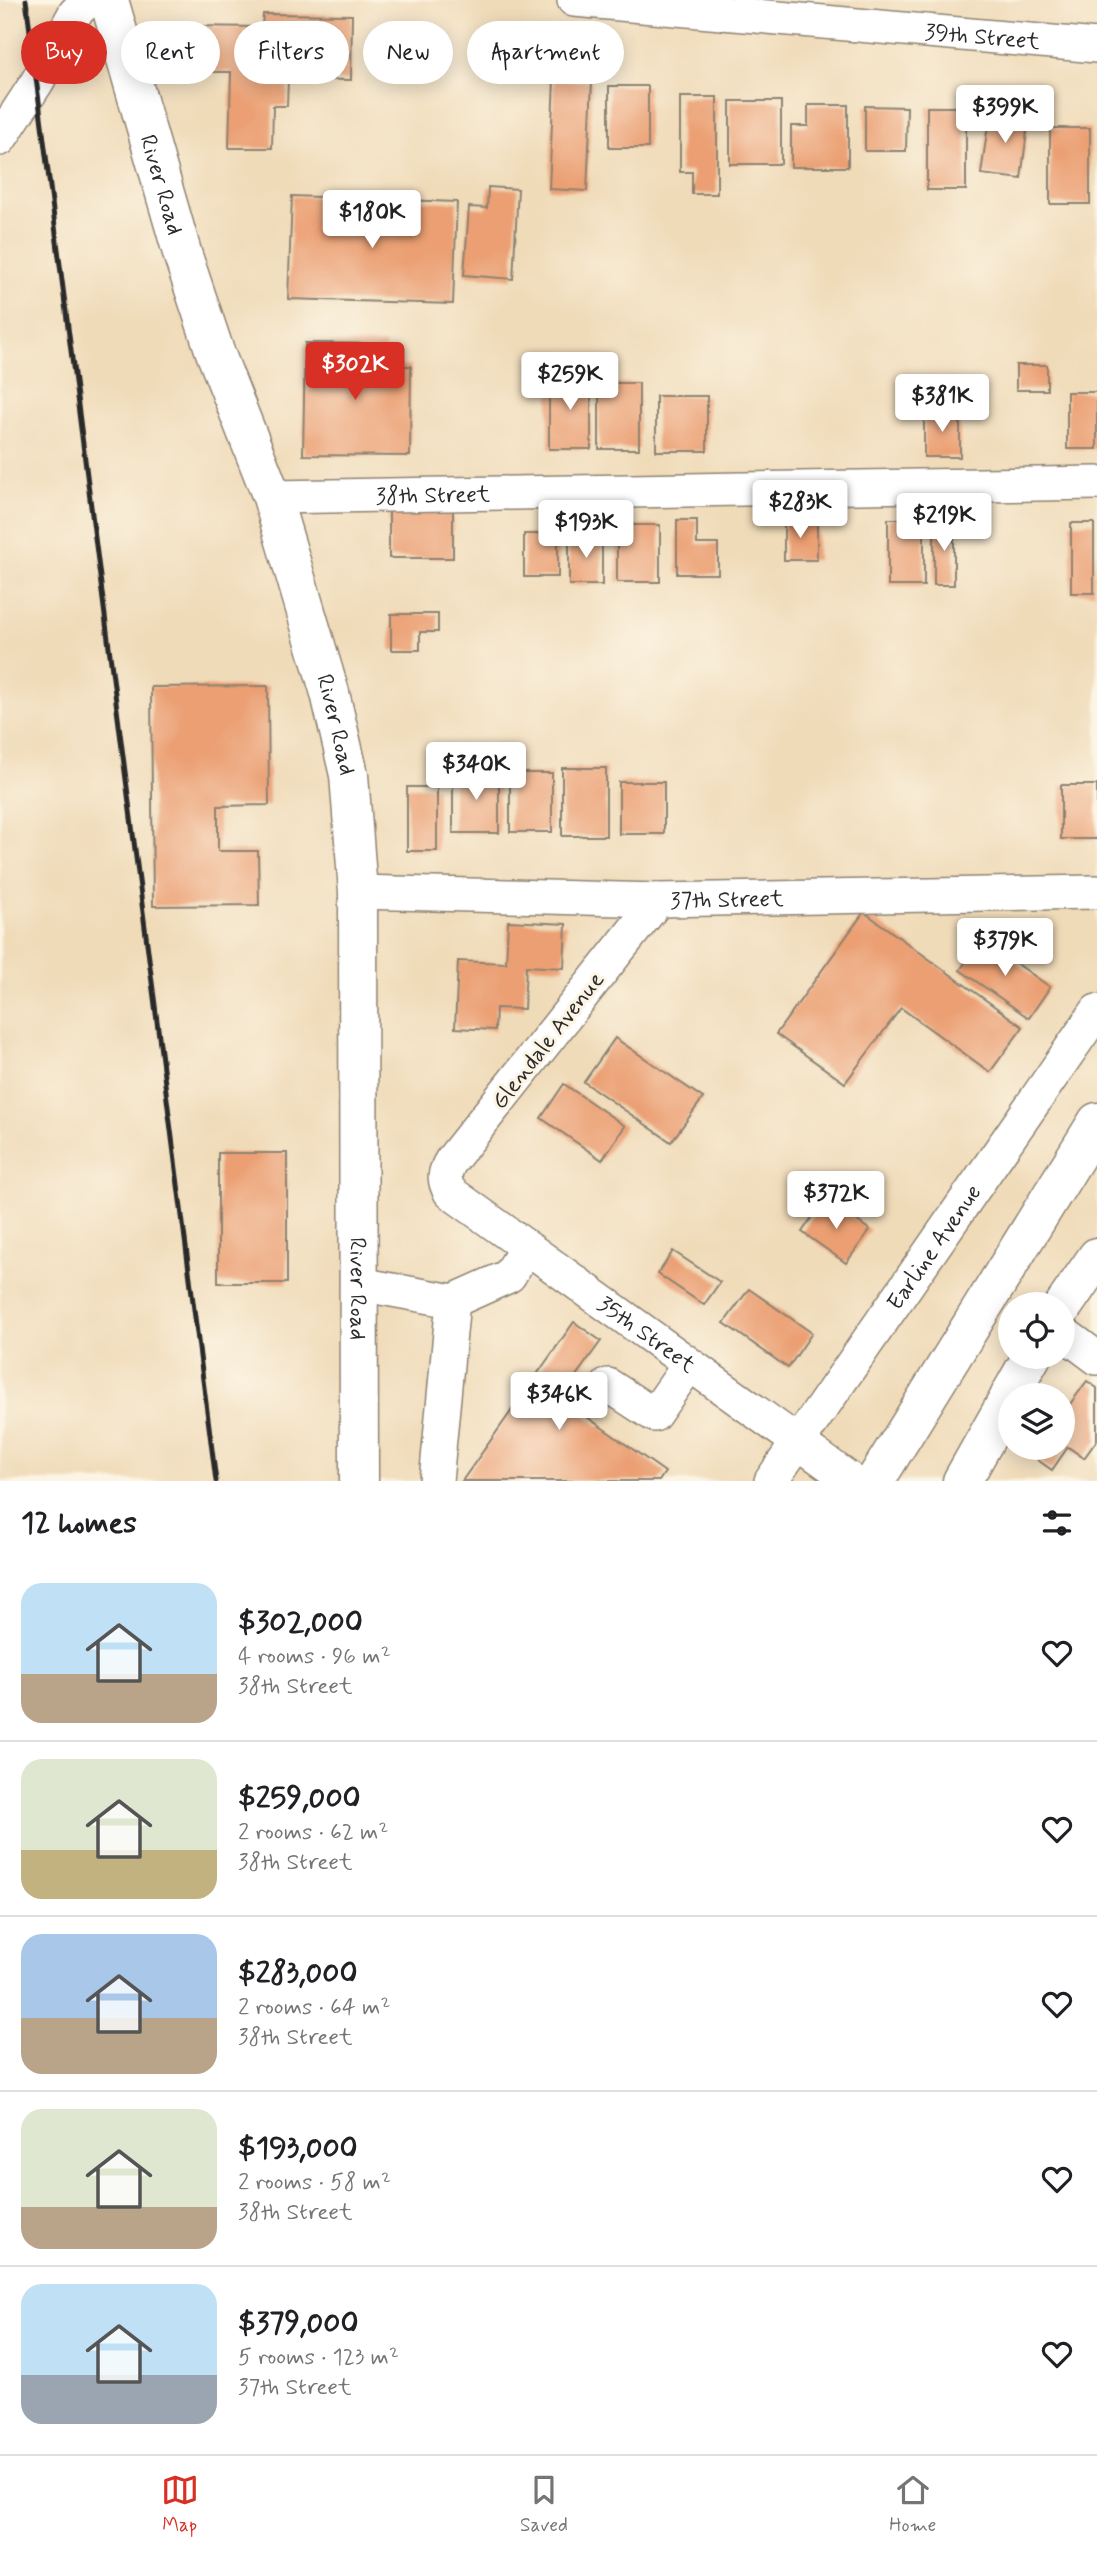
<!DOCTYPE html>
<html lang="en">
<head>
<meta charset="utf-8">
<style>
  :root { --surface:#fff; --page:#f2f2f2; --text:#202124; --muted:#757577; --line:#e0e0e0; --accent:#d93025 }
  body { margin:0; font-family:Mynerve,sans-serif; background:var(--page); color:var(--text); height:100vh; display:flex; flex-direction:column; font-size:26px; white-space:nowrap }
  * { box-sizing:border-box; margin:0 }
  p { font-size:23px; color:var(--muted) }
  .icon { flex:none; width:38px; height:38px; fill:none; stroke:currentColor; stroke-width:2; stroke-linecap:round; stroke-linejoin:round }
  .map { position:relative; height:1481px; overflow:hidden }
  .details { display:flex; flex-direction:column; background:var(--surface); flex:1 }
  .details>* { flex:none }
  .top-card { position:absolute; left:21px; top:21px; width:700px; height:63px; display:flex; gap:14px }
  .buttons { position:absolute; left:998px; top:1292px; display:grid; gap:14px }
  .buttons a { display:grid; place-items:center; width:77px; height:77px; border-radius:50%; background:var(--surface); box-shadow:0 4px 18px #0003; font-size:35px }
  .price { position:absolute; translate:-50% -60px; padding:0 16px; border-radius:7px; background:#fff; color:#222; font-size:23px; line-height:46px; filter:drop-shadow(0 2px 4px #0008) }
  .price::after { content:''; position:absolute; left:50%; top:42px; width:21px; height:16px; margin-left:-10px; background:inherit; clip-path:polygon(0 0,100% 0,50% 100%) }
  .price.active { background:var(--accent); color:#fff }
  ul { padding:0; list-style:none }
  li { display:flex; align-items:center; gap:21px; height:175px; padding:0 21px }
  li+li { border-top:2px solid var(--line) }
  li span { display:grid; place-items:center; flex:none; width:196px; height:140px; border-radius:21px; color:#555 }
  li>.icon { margin-inline-start:auto }
  span .icon { width:84px; height:84px; fill:#fffc; stroke-width:1 }
  li b { font-size:30px }
  h2 { display:flex; justify-content:space-between; align-items:center; height:84px; padding:0 21px; font-size:30px }
  .pill { padding:0 24px; border-radius:32px; background:var(--surface); box-shadow:0 4px 18px #0003; font-size:24px; line-height:63px }
  .pill.active { background:var(--accent); color:#fff }
  .menu { display:flex; justify-content:space-around; align-items:center; height:98px; border-top:2px solid var(--line); background:var(--surface); font-size:19px; color:var(--muted) }
  .menu a { display:grid; justify-items:center; gap:4px }
  .menu .active { color:var(--accent) }
  .map>svg:first-child { display:block }
  .building { fill:#eb9f72 }
  .lines { fill:none; stroke-linecap:round; stroke-linejoin:round }
  .minor-casing { stroke:#8e8372; stroke-width:36 }
  .major-casing { stroke:#8e8372; stroke-width:41 }
  .minor { stroke:#fff; stroke-width:33 }
  .major { stroke:#fff; stroke-width:38 }
  .rail { stroke:#2b2b2b; stroke-width:5 }
  .labels { text-anchor:middle; stroke-width:6; stroke-linejoin:round; paint-order:stroke }
  .street-label { font-size:23px; fill:#2b2b2b; stroke:#fcf5e5 }
</style>
</head>
<body>
<div class="map">
<svg width="1097" height="1481" viewBox="0 0 1097 1481">
  <rect width="100%" height="100%" fill="#fcf5e5"/>
  <filter id="ink" filterUnits="userSpaceOnUse"><feTurbulence type="fractalNoise" baseFrequency=".0143" numOctaves="2"/><feDisplacementMap in="SourceGraphic" scale="14" xChannelSelector="R" yChannelSelector="G"/><feConvolveMatrix kernelMatrix="1 2 1 2 8 2 1 2 1" color-interpolation-filters="sRGB"/></filter>
  <filter id="wash" filterUnits="userSpaceOnUse"><feTurbulence type="fractalNoise" baseFrequency=".00686" numOctaves="4" result="noise"/><feDisplacementMap in="SourceGraphic" scale="28" xChannelSelector="R" yChannelSelector="G"/><feGaussianBlur stdDeviation="1.57" result="paint"/><feColorMatrix in="noise" values="0 0 0 0 0 0 0 0 0 0 0 0 0 0 0 0 0 1.4 0 .05"/><feComposite in="paint" operator="in"/></filter>
  <g filter="url(#wash)">
    <rect width="100%" height="100%" fill="#f0dbb9"/>
    <g id="blocks">
      <g class="building">
        <path d="M 263,14 L 352,15 L 351,80 L 288,79 L 287,106 L 273,106 L 272,148 L 229,148 L 231,72 L 188,72 L 188,26 L 262,27 Z"/>
        <path d="M 554,80 L 592,81 L 587,191 L 549,189 Z"/>
        <rect x="609" y="86" width="39" height="62"/>
        <path d="M 680,97 L 717,97 L 717,194 L 692,194 L 692,172 L 680,172 Z"/>
        <rect x="730" y="101" width="51" height="63"/>
        <path d="M 808,105 L 848,105 L 848,167 L 791,167 L 791,126 L 808,126 Z"/>
        <path d="M 865,106 L 907,107 L 906,151 L 865,151 Z"/>
        <rect x="927" y="107" width="39" height="83"/>
        <path d="M 990,111 L 1029,116 L 1021,179 L 981,174 Z"/>
        <rect x="1050" y="128" width="40" height="76"/>
        <path d="M 488,187 L 518,189 L 513,279 L 464,275 L 469,207 L 487,208 Z"/>
        <path d="M 292,196 L 457,202 L 453,304 L 288,299 Z"/>
        <path d="M 305,343 L 385,344 L 385,366 L 411,366 L 410,456 L 303,455 Z"/>
        <rect x="1016" y="365" width="31" height="25"/>
        <rect x="549" y="375" width="42" height="74"/>
        <rect x="599" y="383" width="40" height="66"/>
        <rect x="1067" y="392" width="30" height="57"/>
        <rect x="656" y="396" width="51" height="55"/>
        <rect x="924" y="410" width="36" height="47"/>
        <rect x="389" y="509" width="64" height="49"/>
        <rect x="784" y="519" width="33" height="41"/>
        <rect x="888" y="519" width="36" height="67"/>
        <path d="M 677,520 L 697,520 L 697,544 L 718,544 L 718,574 L 677,574 Z"/>
        <rect x="934" y="521" width="20" height="64"/>
        <rect x="1071" y="523" width="23" height="70"/>
        <rect x="617" y="525" width="43" height="57"/>
        <rect x="524" y="534" width="34" height="43"/>
        <rect x="569" y="534" width="33" height="51"/>
        <path d="M 391,614 L 438,614 L 438,632 L 420,632 L 420,650 L 391,650 Z"/>
        <path d="M 268,686 L 269,805 L 218,806 L 218,851 L 258,851 L 259,905 L 153,906 L 151,687 Z"/>
        <rect x="562" y="768" width="44" height="68"/>
        <rect x="453" y="772" width="46" height="61"/>
        <rect x="510" y="773" width="42" height="59"/>
        <rect x="619" y="782" width="45" height="52"/>
        <rect x="1061" y="785" width="36" height="54"/>
        <rect x="407" y="787" width="30" height="64"/>
        <path d="M 864,912 L 1023,1027 L 990,1072 L 901,1008 L 845,1083 L 776,1034 Z"/>
        <path d="M 508,921 L 566,924 L 564,968 L 526,966 L 524,1009 L 496,1008 L 495,1030 L 455,1028 L 458,961 L 506,963 Z"/>
        <path d="M 982,939 L 1050,987 L 1029,1018 L 960,970 Z"/>
        <path d="M 615,1038 L 703,1098 L 671,1142 L 584,1082 Z"/>
        <path d="M 564,1084 L 625,1126 L 602,1160 L 541,1118 Z"/>
        <rect x="218" y="1153" width="69" height="130"/>
        <path d="M 825,1198 L 870,1230 L 846,1263 L 802,1232 Z"/>
        <path d="M 673,1251 L 720,1282 L 704,1305 L 658,1274 Z"/>
        <path d="M 749,1289 L 812,1333 L 788,1368 L 724,1323 Z"/>
        <path d="M 574,1322 L 601,1341 L 560,1398 L 665,1472 L 659,1481 L 462,1481 Z"/>
        <path d="M 1087,1381 L 1097,1388 L 1097,1440 L 1084,1458 L 1068,1447 L 1052,1470 L 1032,1456 L 1039,1447 L 1062,1447 L 1062,1415 Z"/>
      </g>
    </g>
  </g>
  <g filter="url(#ink)">
    <use href="#blocks" fill-opacity="0" stroke="#8e8372" stroke-width="2"/>
    <g class="lines">
      <defs>
        <g id="minor">
          <path id="s1" d="M 574,0 L 1097,46"/>
          <path d="M 0,139 L 37,82 L 75,13 L 89,0"/>
          <path id="s2" d="M 272,497 L 1097,483"/>
          <path id="s3" d="M 358,892 L 658,900 L 1097,892"/>
          <path id="s4" d="M 658,900 L 451,1161 C 444,1172 443,1180 450,1192 L 852,1481"/>
          <path d="M 359,1284 L 453,1301 L 436,1481"/>
          <path d="M 453,1301 L 509,1276 L 526,1248"/>
          <path d="M 1062,1332 L 1097,1358"/>
          <path d="M 608,1385 L 654,1415 L 689,1365"/>
          <path id="s5" d="M 771,1481 L 1097,1011"/>
        </g>
        <g id="major">
          <path id="s6" d="M 109,0 L 183,256 L 215,352 L 272,497 L 330,693 L 349,775 L 358,892 L 359,1481"/>
          <path d="M 1062,1308 L 1097,1257"/>
          <path d="M 1010,1395 L 1032,1356"/>
          <path d="M 875,1481 L 1097,1122"/>
          <path d="M 962,1481 L 1010,1396"/>
        </g>
      </defs>
      <use href="#minor" class="minor-casing"/>
      <use href="#major" class="major-casing"/>
      <use href="#minor" class="minor"/>
      <use href="#major" class="major"/>
      <path class="rail" d="M 26,0 L 216,1481"/>
    </g>
  </g>
  <g class="labels">
    <g class="street-label">
      <text dy="8" stroke="none"><textPath href="#s1" startOffset="410">39th Street</textPath></text>
      <text dy="8" stroke="none"><textPath href="#s6" startOffset="192">River Road</textPath></text>
      <text dy="8" stroke="none"><textPath href="#s2" startOffset="161">38th Street</textPath></text>
      <text dy="8" stroke="none"><textPath href="#s6" startOffset="760">River Road</textPath></text>
      <text dy="8" stroke="none"><textPath href="#s3" startOffset="369">37th Street</textPath></text>
      <text transform="translate(547 1040) rotate(-52)" y="8">Glendale Avenue</text>
      <text dy="8" stroke="none"><textPath href="#s5" startOffset="285">Earline Avenue</textPath></text>
      <text dy="8" stroke="none"><textPath href="#s6" startOffset="1326">River Road</textPath></text>
      <text dy="8" stroke="none"><textPath href="#s4" startOffset="609">35th Street</textPath></text>
    </g>
  </g>
</svg>
<div class="buttons">
<a><svg class="icon" aria-label="locate" viewBox="0 0 24 24"><circle cx="12" cy="12" r="6"/><path d="M12 2v4M12 18v4M2 12h4M18 12h4"/></svg></a>
<a><svg class="icon" aria-label="layers" viewBox="0 0 24 24"><path d="M12 4l9 5-9 5-9-5zM3 14l9 5 9-5"/></svg></a>
</div>
<b class="price" style="left:1005px;top:145px">$399K</b>
<b class="price" style="left:372px;top:250px">$180K</b>
<b class="price active" style="left:355px;top:402px">$302K</b>
<b class="price" style="left:570px;top:412px">$259K</b>
<b class="price" style="left:942px;top:434px">$381K</b>
<b class="price" style="left:800px;top:540px">$283K</b>
<b class="price" style="left:944px;top:553px">$219K</b>
<b class="price" style="left:586px;top:560px">$193K</b>
<b class="price" style="left:476px;top:802px">$340K</b>
<b class="price" style="left:1005px;top:978px">$379K</b>
<b class="price" style="left:836px;top:1231px">$372K</b>
<b class="price" style="left:559px;top:1432px">$346K</b>
<div class="top-card">
<a class="pill active">Buy</a>
<a class="pill">Rent</a>
<a class="pill">Filters</a>
<a class="pill">New</a>
<a class="pill">Apartment</a>
</div>
</div>
<section class="details">
<h2>12 homes<svg class="icon" aria-label="filters" viewBox="0 0 24 24"><path d="M4 7h16M4 17h16"/><circle cx="9" cy="7" r="2"/><circle cx="15" cy="17" r="2"/></svg></h2>
<ul>
<li><span style="background:linear-gradient(#bfe0f5 65%,#b9a48a 0)"><svg class="icon" aria-label="home" viewBox="0 0 24 24"><path d="M3 11l9-7 9 7M6 9v11h12V9"/></svg></span><div><b>$302,000</b><p>4 rooms · 96 m²</p><p>38th Street</p></div><svg class="icon" aria-label="heart" viewBox="0 0 24 24"><path d="M12 20l-8-8c-3-5 5-10 8-4 3-6 11-1 8 4z"/></svg></li>
<li><span style="background:linear-gradient(#dfe7d0 65%,#c2b280 0)"><svg class="icon" aria-label="home" viewBox="0 0 24 24"><path d="M3 11l9-7 9 7M6 9v11h12V9"/></svg></span><div><b>$259,000</b><p>2 rooms · 62 m²</p><p>38th Street</p></div><svg class="icon" aria-label="heart" viewBox="0 0 24 24"><path d="M12 20l-8-8c-3-5 5-10 8-4 3-6 11-1 8 4z"/></svg></li>
<li><span style="background:linear-gradient(#a9c7e8 60%,#b9a48a 0)"><svg class="icon" aria-label="home" viewBox="0 0 24 24"><path d="M3 11l9-7 9 7M6 9v11h12V9"/></svg></span><div><b>$283,000</b><p>2 rooms · 64 m²</p><p>38th Street</p></div><svg class="icon" aria-label="heart" viewBox="0 0 24 24"><path d="M12 20l-8-8c-3-5 5-10 8-4 3-6 11-1 8 4z"/></svg></li>
<li><span style="background:linear-gradient(#dfe7d0 70%,#b9a48a 0)"><svg class="icon" aria-label="home" viewBox="0 0 24 24"><path d="M3 11l9-7 9 7M6 9v11h12V9"/></svg></span><div><b>$193,000</b><p>2 rooms · 58 m²</p><p>38th Street</p></div><svg class="icon" aria-label="heart" viewBox="0 0 24 24"><path d="M12 20l-8-8c-3-5 5-10 8-4 3-6 11-1 8 4z"/></svg></li>
<li><span style="background:linear-gradient(#bfe0f5 65%,#9aa5b1 0)"><svg class="icon" aria-label="home" viewBox="0 0 24 24"><path d="M3 11l9-7 9 7M6 9v11h12V9"/></svg></span><div><b>$379,000</b><p>5 rooms · 123 m²</p><p>37th Street</p></div><svg class="icon" aria-label="heart" viewBox="0 0 24 24"><path d="M12 20l-8-8c-3-5 5-10 8-4 3-6 11-1 8 4z"/></svg></li>
</ul>
</section>
<nav class="menu">
<a class="active"><svg class="icon" aria-label="map" viewBox="0 0 24 24"><path d="M3 6l6-2 6 2 6-2v14l-6 2-6-2-6 2zM9 4v14M15 6v14"/></svg>Map</a>
<a><svg class="icon" aria-label="saved" viewBox="0 0 24 24"><path d="M7 4h10v16l-5-4-5 4z"/></svg>Saved</a>
<a><svg class="icon" aria-label="home" viewBox="0 0 24 24"><path d="M3 11l9-7 9 7M6 9v11h12V9"/></svg>Home</a>
</nav>
</body>
</html>
